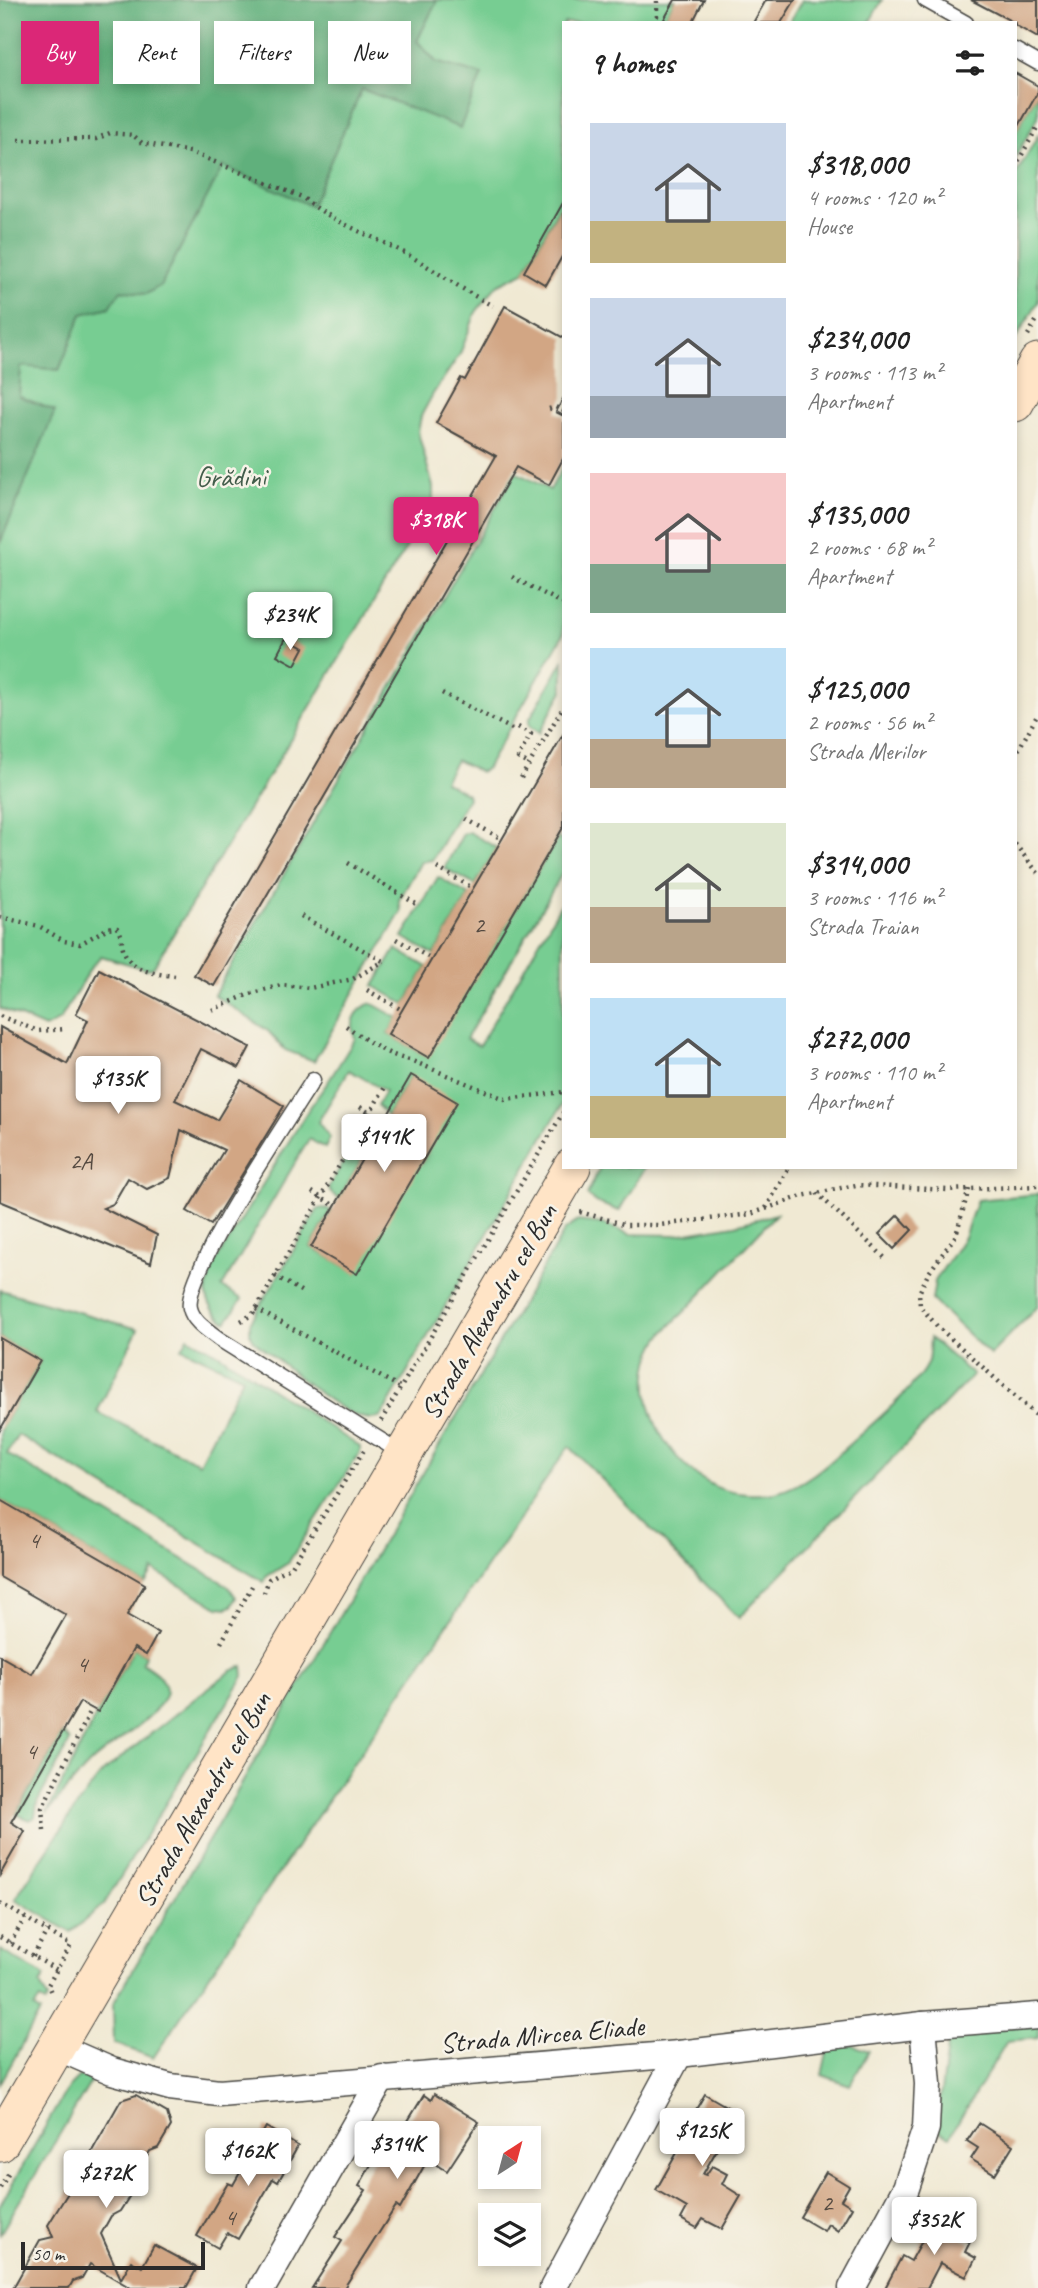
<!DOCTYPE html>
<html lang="en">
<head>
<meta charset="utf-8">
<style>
  :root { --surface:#fff; --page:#f2f2f2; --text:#222; --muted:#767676; --accent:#db2777 }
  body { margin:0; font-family:Caveat,sans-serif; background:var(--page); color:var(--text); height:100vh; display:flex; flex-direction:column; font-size:26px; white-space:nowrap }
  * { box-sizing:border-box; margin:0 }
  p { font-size:23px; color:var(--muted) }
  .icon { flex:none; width:38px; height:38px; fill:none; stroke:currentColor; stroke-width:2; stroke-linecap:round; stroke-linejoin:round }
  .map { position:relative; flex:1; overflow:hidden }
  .side { position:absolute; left:562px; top:21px; width:455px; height:1148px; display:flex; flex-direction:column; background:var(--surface); border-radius:0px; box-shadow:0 4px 10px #0003 }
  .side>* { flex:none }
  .hud { position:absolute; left:21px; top:21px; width:436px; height:63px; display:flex; gap:14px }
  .needle { width:46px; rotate:36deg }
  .buttons { position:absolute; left:478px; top:2126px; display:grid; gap:14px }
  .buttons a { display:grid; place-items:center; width:63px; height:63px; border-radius:0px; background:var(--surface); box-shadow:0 4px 10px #0003; font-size:35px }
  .scale { position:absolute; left:21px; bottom:18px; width:184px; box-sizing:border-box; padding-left:7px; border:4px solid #2b2b2b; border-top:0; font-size:19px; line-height:24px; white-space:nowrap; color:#2b2b2b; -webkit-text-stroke:5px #f7f3e8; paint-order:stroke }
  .price { position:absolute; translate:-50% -60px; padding:0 16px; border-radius:7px; background:#fff; color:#222; font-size:23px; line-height:46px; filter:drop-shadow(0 2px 4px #0008) }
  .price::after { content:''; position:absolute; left:50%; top:42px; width:21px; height:16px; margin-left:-10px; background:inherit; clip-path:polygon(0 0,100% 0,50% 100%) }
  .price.selected { background:var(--accent); color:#fff }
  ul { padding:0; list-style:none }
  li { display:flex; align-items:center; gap:21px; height:175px; padding:0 28px }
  li span { display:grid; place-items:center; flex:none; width:196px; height:140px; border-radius:0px; color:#555 }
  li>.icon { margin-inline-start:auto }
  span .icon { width:84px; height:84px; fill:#fffc; stroke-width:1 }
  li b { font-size:30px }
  h2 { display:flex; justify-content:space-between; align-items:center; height:84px; padding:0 28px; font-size:30px }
  .pill { padding:0 24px; border-radius:0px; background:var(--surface); box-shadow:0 4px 10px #0003; font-size:24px; line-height:63px }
  .pill.selected { background:var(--accent); color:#fff }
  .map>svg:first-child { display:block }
  .green { fill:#77cd92; stroke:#517c5e; stroke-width:2 }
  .forest { fill:#61b07c; stroke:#466e54; stroke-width:2 }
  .building { fill:#d2a684 }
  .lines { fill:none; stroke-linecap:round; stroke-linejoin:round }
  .service-casing { stroke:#494844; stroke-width:17 }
  .minor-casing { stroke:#494844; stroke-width:29 }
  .secondary-casing { stroke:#494844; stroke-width:39 }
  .path { stroke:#494844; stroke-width:4.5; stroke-dasharray:2 5; stroke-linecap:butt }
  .service { stroke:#fff; stroke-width:14 }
  .minor { stroke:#fff; stroke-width:26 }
  .secondary { stroke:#ffe4c6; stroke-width:37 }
  .labels { text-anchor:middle; stroke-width:5; stroke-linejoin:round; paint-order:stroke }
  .number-label { font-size:24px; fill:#554a41 }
  .park-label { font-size:28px; fill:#425c4a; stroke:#f7f3e8 }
  .street-label { font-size:28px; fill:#2b2b2b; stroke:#f7f3e8 }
</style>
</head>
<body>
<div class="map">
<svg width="1038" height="2288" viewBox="0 0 1038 2288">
  <rect width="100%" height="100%" fill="#f7f3e8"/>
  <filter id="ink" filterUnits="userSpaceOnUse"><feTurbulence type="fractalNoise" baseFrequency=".0143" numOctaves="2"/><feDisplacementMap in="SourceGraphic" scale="14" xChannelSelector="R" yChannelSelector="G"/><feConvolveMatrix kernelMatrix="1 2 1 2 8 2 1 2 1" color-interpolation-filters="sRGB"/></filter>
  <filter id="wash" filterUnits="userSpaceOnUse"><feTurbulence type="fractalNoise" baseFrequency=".00686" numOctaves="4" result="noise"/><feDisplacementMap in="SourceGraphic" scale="28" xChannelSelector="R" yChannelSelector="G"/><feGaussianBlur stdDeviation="1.57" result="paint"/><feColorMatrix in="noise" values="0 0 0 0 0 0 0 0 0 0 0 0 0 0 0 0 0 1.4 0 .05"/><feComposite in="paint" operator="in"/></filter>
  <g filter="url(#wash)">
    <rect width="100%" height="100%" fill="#f0e9d3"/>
    <g class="green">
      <path d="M 437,0 L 675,0 L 662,23 L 564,23 L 563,201 L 524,272 L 497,285 L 476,312 L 460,354 L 433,394 L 421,416 L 418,432 L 433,487 L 433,502 L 427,513 L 153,968 L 146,969 L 101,956 L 91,967 L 60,1020 L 45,1028 L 0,1008 L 0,543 L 54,411 L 18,396 L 21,365 L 59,370 L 82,314 L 110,307 L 120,290 L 146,294 L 161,285 L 223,165 L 311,205 L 362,89 L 436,62 L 417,41 Z"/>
      <path d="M 802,0 L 882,0 L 869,23 L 789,23 Z"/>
      <path d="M 1038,92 L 1038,117 L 1015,158 L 1015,133 Z"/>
      <path d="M 1038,135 L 1038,302 L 1015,340 L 1015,176 Z"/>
      <path d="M 563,466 L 563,635 L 486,769 L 480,772 L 456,760 L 444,781 L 467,794 L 468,798 L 432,860 L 421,862 L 399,900 L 401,912 L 314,1061 L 285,1050 L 268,1031 L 214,995 L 516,472 L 550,490 Z"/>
      <path d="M 563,661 L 563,691 L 539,733 L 529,726 L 529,720 Z"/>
      <path d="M 469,832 L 497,848 L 475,885 L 444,868 L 463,834 Z"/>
      <path d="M 558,837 L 563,843 L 563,872 L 466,1039 L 479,1046 L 563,901 L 563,1103 L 381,1417 C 374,1420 367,1419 360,1417 C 333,1409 279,1360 254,1341 L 250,1333 L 250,1323 L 318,1209 L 324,1208 L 331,1211 L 311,1247 L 357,1273 L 411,1075 L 387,1116 L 377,1105 L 385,1091 L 349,1070 L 318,1122 L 330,1138 L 325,1148 L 309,1139 L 222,1287 L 242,1299 L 226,1322 C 200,1302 204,1288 216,1261 L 308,1110 L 328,1082 L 355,1039 C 349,1023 355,1010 371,1003 L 398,1018 L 388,1034 L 428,1057 Z"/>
      <path d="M 438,877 L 469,895 L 434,955 L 403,937 Z"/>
      <path d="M 396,949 L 427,967 L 405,1004 L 374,986 Z"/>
      <path d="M 366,1124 L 380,1128 L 339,1199 L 331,1193 L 328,1188 Z"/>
      <path d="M 600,1167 L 645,1167 L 619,1211 L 598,1203 L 587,1195 Z"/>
      <path d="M 1038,1194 L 1038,1306 L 990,1355 L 932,1300 L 935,1281 L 964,1237 L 977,1200 Z"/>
      <path d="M 776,1214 C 747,1245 718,1276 689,1307 C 679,1318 664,1329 657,1342 C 628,1394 664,1460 712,1485 C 728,1494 757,1496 775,1493 C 811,1485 841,1450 869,1427 C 885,1413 918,1383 927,1364 C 930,1357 929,1346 930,1338 L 973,1375 L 739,1618 L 569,1446 L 153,2058 L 114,2043 L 113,2004 L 565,1230 L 578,1221 L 603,1224 L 630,1234 L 675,1235 L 735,1225 Z"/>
      <path d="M 0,1290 L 138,1329 L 97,1412 L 199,1463 L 243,1377 L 182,1348 L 188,1337 L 216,1352 L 360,1447 L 360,1452 L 288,1563 L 266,1577 L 264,1582 L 18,1435 L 7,1454 L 228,1586 L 236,1597 L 232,1606 L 227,1608 L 218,1607 L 153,1570 L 145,1584 L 0,1500 L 0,1430 L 40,1361 L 0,1338 Z"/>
      <path d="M 112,1636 L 146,1655 L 142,1663 C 152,1670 165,1677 166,1690 C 166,1712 109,1746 94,1760 C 77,1776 62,1795 47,1813 L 98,1712 L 131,1654 Z"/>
      <path d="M 243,1666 L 244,1676 L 104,1904 L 71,1932 L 15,1899 L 83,1797 L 102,1773 L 203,1692 L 231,1671 Z"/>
      <path d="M 63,1733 L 70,1741 L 37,1803 L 35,1817 L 30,1820 L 16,1814 Z"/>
      <path d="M 0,1950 L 45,1976 L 40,1984 L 48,1999 L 45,2003 L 40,2000 L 34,2008 L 40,2012 L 0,2084 Z"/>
      <path d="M 1038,2024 L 1038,2038 L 1007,2041 L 950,2136 L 936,2130 L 948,2039 L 961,2032 Z"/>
      <path d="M 853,2045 L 869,2051 L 850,2085 L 822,2075 L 828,2048 Z"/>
      <path d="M 79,2077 L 92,2080 L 0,2234 L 0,2205 L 67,2089 Z"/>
    </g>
    <path class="forest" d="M 0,0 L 437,0 L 417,41 L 436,62 L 482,75 L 460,128 L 362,89 L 311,206 L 223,166 L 161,285 L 146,294 L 121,290 L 110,307 L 82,314 L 59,370 L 21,366 L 19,396 L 55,411 L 0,543 Z"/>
    <g id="blocks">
      <g class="building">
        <path d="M 675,0 L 704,0 L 692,23 L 662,23 Z"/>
        <path d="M 766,0 L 795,0 L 781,23 L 753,23 Z"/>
        <path d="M 971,0 L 1038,0 L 1038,38 L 1015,25 L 1015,23 Z"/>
        <path d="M 1015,73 L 1038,86 L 1038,92 L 1015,133 Z"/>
        <path d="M 564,201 L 564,253 L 546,285 L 524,272 Z"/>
        <path d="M 505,306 L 564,338 L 564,397 L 556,412 L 564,416 L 564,457 L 549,485 L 516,467 L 214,986 L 194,975 L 496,456 L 436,423 L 461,378 L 465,380 Z"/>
        <path d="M 286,638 L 304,648 L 295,665 L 277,655 Z"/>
        <path d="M 564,733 L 564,826 L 429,1058 L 388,1034 Z"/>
        <path d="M 99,969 L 250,1047 L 239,1068 L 201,1049 L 175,1100 L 217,1120 L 241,1080 L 284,1106 L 211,1225 L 187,1211 L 224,1150 L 181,1130 L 170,1178 L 147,1189 L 128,1178 L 113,1204 L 103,1208 L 157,1235 L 151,1263 L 0,1201 L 0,1027 L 67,1064 L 88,1020 L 76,1014 Z"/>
        <path d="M 411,1075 L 457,1102 L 357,1274 L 311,1247 Z"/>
        <path d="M 898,1215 L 912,1230 L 894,1249 L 879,1234 Z"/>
        <path d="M 0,1338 L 40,1361 L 0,1430 Z"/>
        <path d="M 0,1500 L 145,1584 L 127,1615 L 158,1633 L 146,1655 L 134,1648 L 98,1712 L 80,1702 L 11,1822 L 25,1831 L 0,1875 L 0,1656 L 32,1674 L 66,1615 L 0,1577 Z"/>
        <path d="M 434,2094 L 479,2122 L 447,2171 L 428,2159 L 400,2209 L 396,2206 L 344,2288 L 312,2288 L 342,2241 L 335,2237 L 366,2190 L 359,2186 L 382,2145 L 390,2150 L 424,2095 L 431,2100 Z"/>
        <path d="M 705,2094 L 738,2113 L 703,2174 L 706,2175 L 712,2166 L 727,2174 L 722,2184 L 741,2196 L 722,2229 L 703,2219 L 697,2228 L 681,2219 L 687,2208 L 656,2190 L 686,2137 L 681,2135 Z"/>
        <path d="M 136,2095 L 167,2113 L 171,2126 L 158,2148 L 150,2151 L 140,2169 L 143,2175 L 120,2211 L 111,2216 L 101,2234 L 121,2279 L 131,2261 L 142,2267 L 154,2245 L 197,2268 L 186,2288 L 131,2288 L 90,2264 L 82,2278 L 73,2281 L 69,2288 L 13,2288 L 40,2240 L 53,2237 L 48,2225 L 79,2175 L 93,2171 L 88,2158 L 121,2100 Z"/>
        <path d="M 979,2123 L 1013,2145 L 995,2174 L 971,2159 L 978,2148 L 967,2141 Z"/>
        <path d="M 266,2127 L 298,2146 L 278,2182 L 273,2179 L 238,2239 L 227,2233 L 218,2248 L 197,2236 L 228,2183 L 233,2185 Z"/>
        <path d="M 826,2172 L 849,2186 L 841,2200 L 852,2207 L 838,2231 L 828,2224 L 824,2231 L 800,2217 Z"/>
        <path d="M 947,2218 L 968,2230 L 963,2239 L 970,2242 L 965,2252 L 976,2258 L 966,2277 L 940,2263 L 927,2288 L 885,2288 L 902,2256 L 911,2261 L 933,2221 L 942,2226 Z"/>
      </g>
    </g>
  </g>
  <g filter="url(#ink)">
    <use href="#blocks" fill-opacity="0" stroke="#494844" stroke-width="2"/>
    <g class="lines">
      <defs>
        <g id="service">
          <path d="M 925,0 L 966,23"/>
          <path d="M 1015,50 L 1038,63"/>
          <path d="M 313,1080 C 290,1117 183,1274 190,1308 C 193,1322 209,1331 219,1339 L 403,1454"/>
        </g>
        <g id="minor">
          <path d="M 57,2047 L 112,2071 L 170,2087 L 219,2093 L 679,2054 L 923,2025 L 1038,2016"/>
          <path d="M 262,2288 L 382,2078"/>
          <path d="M 553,2288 L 679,2054"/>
          <path d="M 852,2288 L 906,2188 L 926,2128 L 928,2084 L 923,2025"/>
        </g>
        <g id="secondary">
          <path d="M 1015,403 L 1038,362"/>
          <path d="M 0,2143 L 572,1167"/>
        </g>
      </defs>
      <use href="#service" class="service-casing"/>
      <use href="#minor" class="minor-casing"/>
      <use href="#secondary" class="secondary-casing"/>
      <g class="path">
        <path d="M 653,23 L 657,16 L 657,0"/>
        <path d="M 18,140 L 96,139 L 110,133 L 133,135 L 142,143 L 190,152 L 302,197 C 333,223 374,236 410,256 C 438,272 464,291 493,306"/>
        <path d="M 1015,167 L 1038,126"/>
        <path d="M 1028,335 L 1038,318"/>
        <path d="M 549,409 L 555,407 L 564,411"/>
        <path d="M 512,577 L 564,604"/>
        <path d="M 442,693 L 516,731"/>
        <path d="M 518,727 L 531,734 L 518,758 L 529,764"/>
        <path d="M 1015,756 L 1038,714"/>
        <path d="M 521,778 L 564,706"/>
        <path d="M 466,819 L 502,839"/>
        <path d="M 1015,844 L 1038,873"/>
        <path d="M 348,863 L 416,904"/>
        <path d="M 437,868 L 473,888"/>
        <path d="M 301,916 L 383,961"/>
        <path d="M 0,917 L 39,926 L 64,941 L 80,944 L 108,928 L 116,927 C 123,933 121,940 123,948 C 129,971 155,974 175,976"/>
        <path d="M 396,939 L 432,959"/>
        <path d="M 367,990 L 402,1010"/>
        <path d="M 212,1010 L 247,995 L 281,985 L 310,988 L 353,979 L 384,961"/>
        <path d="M 0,1016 L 38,1031 L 66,1029"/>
        <path d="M 346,1026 C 367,1040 384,1055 410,1060 L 505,1099 L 564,1092"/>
        <path d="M 360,1107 L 384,1122"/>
        <path d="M 969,1189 L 956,1235 L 928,1274 L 919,1293 L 920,1306 L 937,1326 L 1038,1417"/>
        <path d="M 312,1192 L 335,1206"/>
        <path d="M 817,1193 L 886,1259"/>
        <path d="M 766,1208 L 789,1167"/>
        <path d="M 580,1212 L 627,1225 L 660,1225 L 751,1214 L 802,1196 L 856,1185 L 948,1190 L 1038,1186"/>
        <path d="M 275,1276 L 304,1293"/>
        <path d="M 256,1309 L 400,1387"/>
        <path d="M 241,1321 L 253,1314 L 385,1087"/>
        <path d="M 381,1421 L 564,1111"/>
        <path d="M 264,1593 L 269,1579 L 292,1566 L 364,1450"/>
        <path d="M 221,1643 L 252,1586"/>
        <path d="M 44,1830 L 42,1808 L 92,1708"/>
        <path d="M 0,1903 L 71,1945 L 48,1985 L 52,1995"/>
        <path d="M 0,1937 L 57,1970"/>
        <path d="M 10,1943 L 25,1918"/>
        <path d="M 33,1956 L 47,1931"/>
        <path d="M 0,2188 L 10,2171"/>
      </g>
      <use href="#service" class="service"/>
      <use href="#minor" class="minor"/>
      <use href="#secondary" class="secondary"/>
    </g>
  </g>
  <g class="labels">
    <g class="number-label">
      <text x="479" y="933">2</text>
      <text x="81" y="1169">2A</text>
      <text x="34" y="1548">4</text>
      <text x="82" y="1672">4</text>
      <text x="31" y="1759">4</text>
      <text x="827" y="2211">2</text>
      <text x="230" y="2225">4</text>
    </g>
    <g class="park-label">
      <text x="231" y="486">Grădini</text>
    </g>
    <g class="street-label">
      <text transform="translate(488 1311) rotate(-60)" y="10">Strada Alexandru cel Bun</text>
      <text transform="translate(202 1799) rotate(-60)" y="10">Strada Alexandru cel Bun</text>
      <text transform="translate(542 2034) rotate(-5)" y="10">Strada Mircea Eliade</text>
    </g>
  </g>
</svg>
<div class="buttons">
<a><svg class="needle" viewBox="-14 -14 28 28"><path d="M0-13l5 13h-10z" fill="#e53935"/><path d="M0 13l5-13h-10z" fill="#767676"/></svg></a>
<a><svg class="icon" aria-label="layers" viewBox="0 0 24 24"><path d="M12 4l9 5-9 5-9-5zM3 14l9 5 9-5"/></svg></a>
</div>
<div class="scale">50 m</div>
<b class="price selected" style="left:436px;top:557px">$318K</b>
<b class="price" style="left:290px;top:652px">$234K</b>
<b class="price" style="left:118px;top:1116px">$135K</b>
<b class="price" style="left:384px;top:1174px">$141K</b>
<b class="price" style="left:702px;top:2168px">$125K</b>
<b class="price" style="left:397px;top:2181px">$314K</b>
<b class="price" style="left:248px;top:2188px">$162K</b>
<b class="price" style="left:106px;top:2210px">$272K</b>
<b class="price" style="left:934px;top:2257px">$352K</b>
<div class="hud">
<a class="pill selected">Buy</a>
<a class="pill">Rent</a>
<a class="pill">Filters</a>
<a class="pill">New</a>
</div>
<section class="side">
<h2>9 homes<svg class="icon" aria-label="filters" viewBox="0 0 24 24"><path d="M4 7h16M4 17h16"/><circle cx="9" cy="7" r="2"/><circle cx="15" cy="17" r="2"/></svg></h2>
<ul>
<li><span style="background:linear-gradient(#c9d6e8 70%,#c2b280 0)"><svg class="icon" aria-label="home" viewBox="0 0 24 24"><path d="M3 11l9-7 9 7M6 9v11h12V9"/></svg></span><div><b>$318,000</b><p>4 rooms · 120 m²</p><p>House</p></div></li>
<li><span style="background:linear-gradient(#c9d6e8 70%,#9aa5b1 0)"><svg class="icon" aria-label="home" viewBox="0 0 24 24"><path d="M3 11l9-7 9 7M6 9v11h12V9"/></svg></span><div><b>$234,000</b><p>3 rooms · 113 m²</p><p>Apartment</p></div></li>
<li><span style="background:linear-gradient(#f6c9c9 65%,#7fa58c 0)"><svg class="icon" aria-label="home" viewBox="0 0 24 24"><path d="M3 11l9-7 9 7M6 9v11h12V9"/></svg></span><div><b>$135,000</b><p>2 rooms · 68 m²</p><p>Apartment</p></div></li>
<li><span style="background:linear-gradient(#bfe0f5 65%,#b9a48a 0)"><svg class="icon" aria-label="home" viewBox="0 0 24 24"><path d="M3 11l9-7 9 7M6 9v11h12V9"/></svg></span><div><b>$125,000</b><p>2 rooms · 56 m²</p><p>Strada Merilor</p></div></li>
<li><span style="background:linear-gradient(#dfe7d0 60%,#b9a48a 0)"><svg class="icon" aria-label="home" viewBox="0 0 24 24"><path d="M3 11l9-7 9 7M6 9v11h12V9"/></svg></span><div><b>$314,000</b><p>3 rooms · 116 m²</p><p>Strada Traian</p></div></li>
<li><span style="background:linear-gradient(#bfe0f5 70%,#c2b280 0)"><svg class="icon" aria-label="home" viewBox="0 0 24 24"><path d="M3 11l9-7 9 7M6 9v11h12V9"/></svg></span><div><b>$272,000</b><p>3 rooms · 110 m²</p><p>Apartment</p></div></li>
</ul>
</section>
</div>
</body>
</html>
